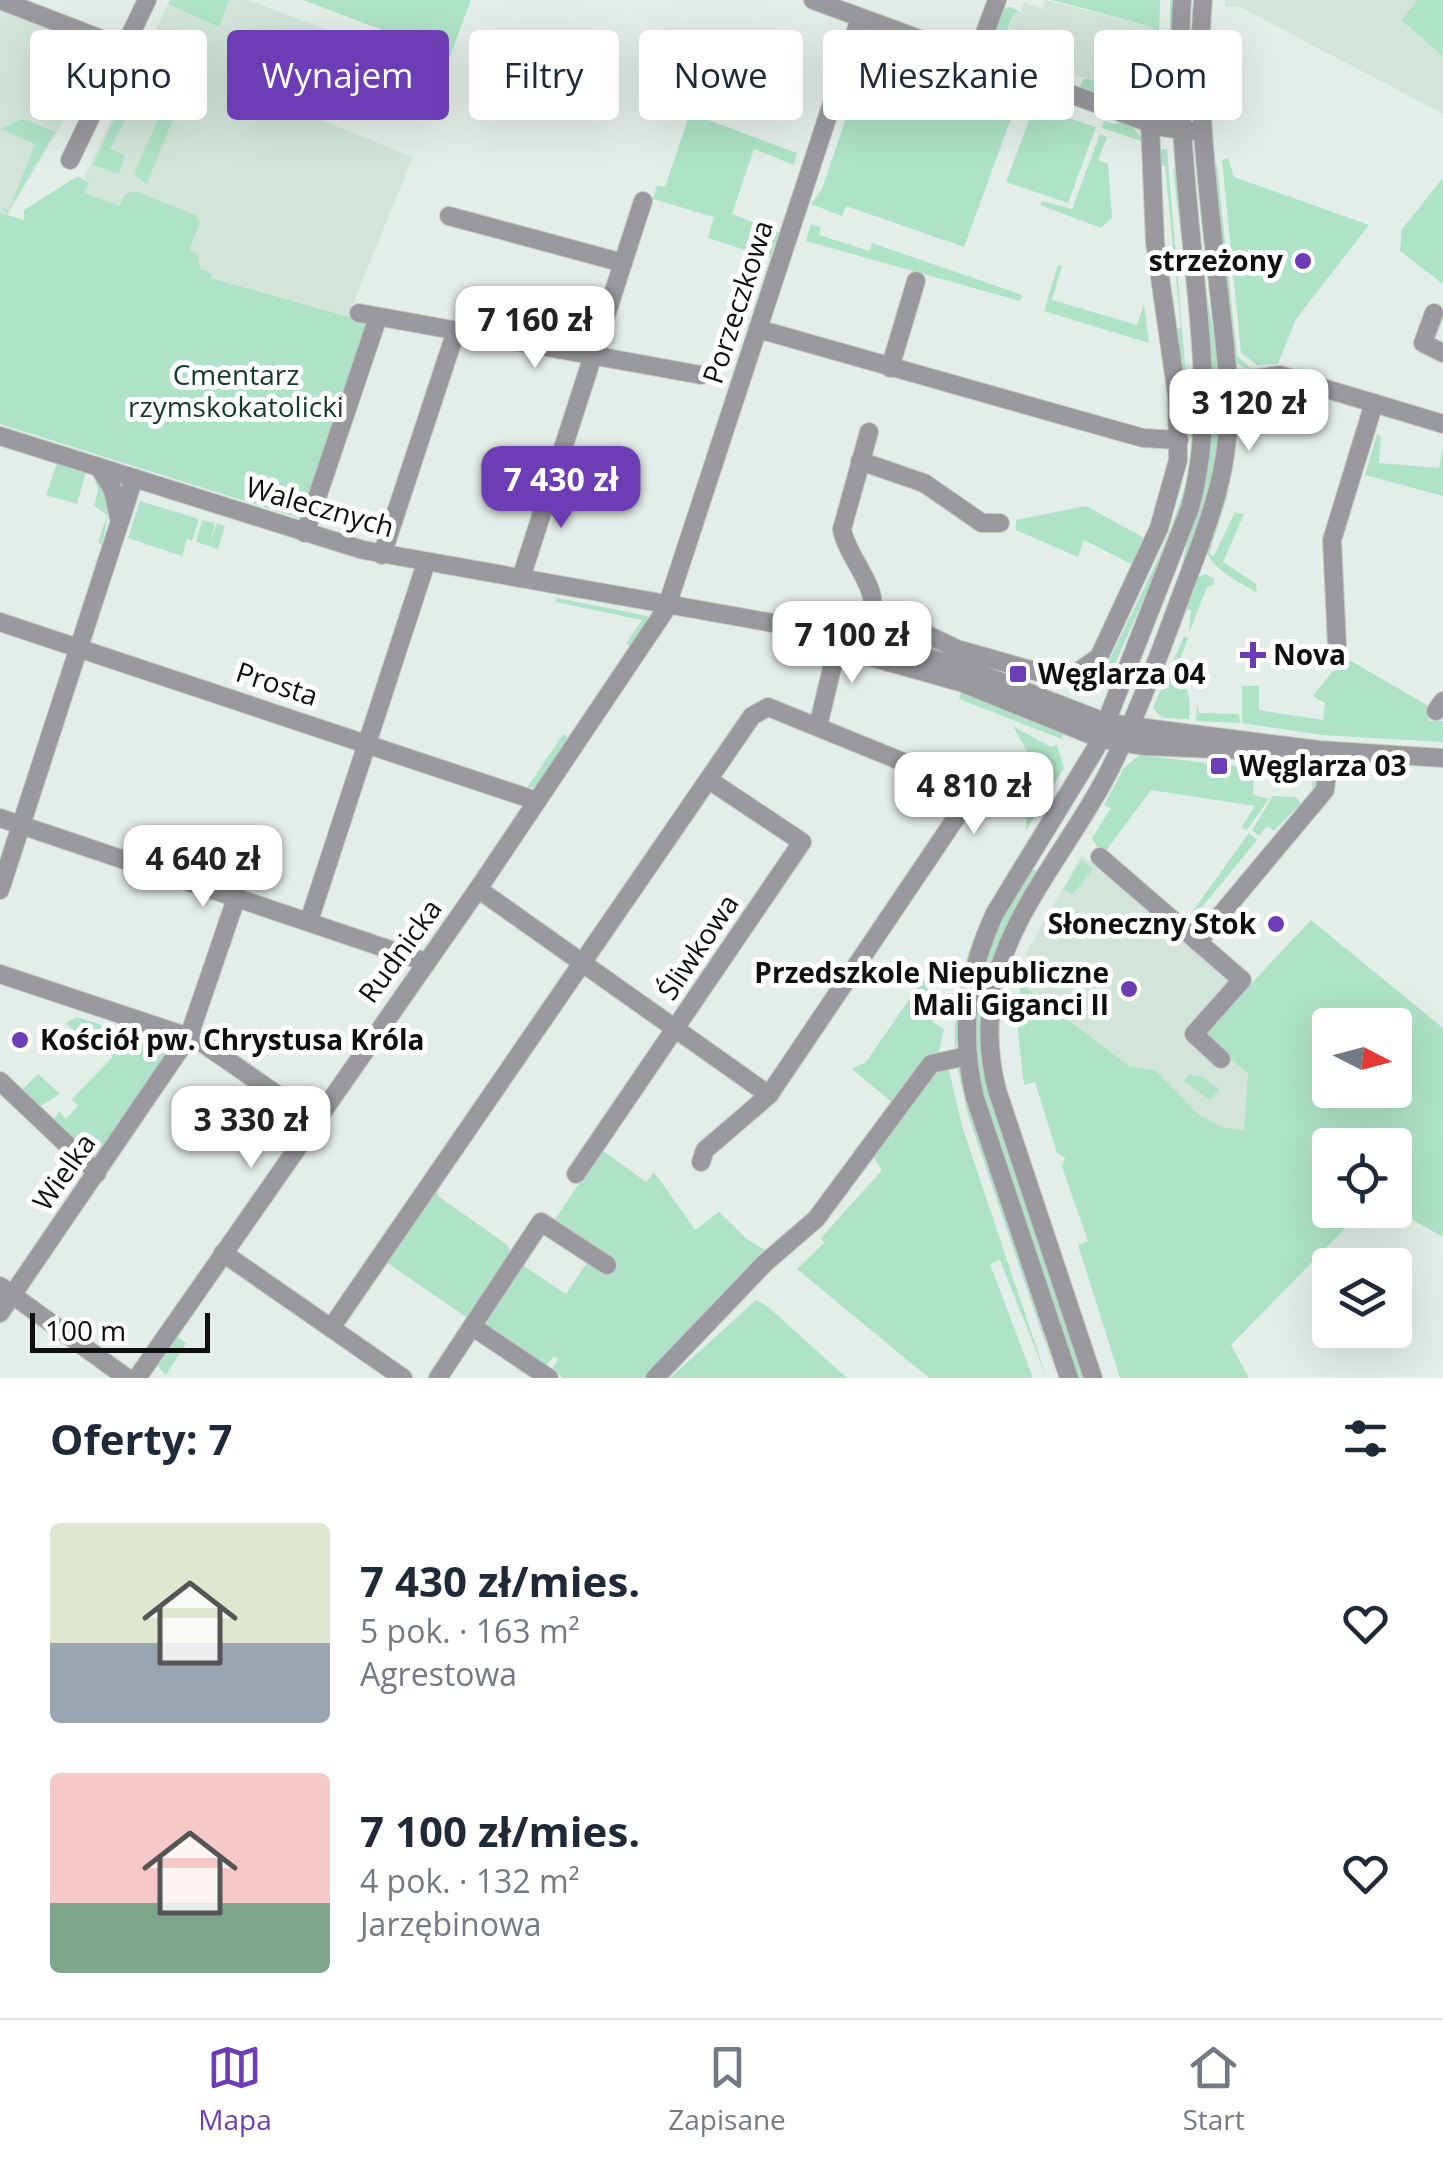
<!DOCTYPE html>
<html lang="pl">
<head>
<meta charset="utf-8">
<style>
  :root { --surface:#fff; --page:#f6f6f7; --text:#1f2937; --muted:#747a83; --line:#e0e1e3; --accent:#6c3db4 }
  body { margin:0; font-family:"Open Sans",sans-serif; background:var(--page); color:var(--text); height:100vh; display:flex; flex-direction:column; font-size:38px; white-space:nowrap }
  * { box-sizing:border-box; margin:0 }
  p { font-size:32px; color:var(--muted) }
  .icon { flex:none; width:55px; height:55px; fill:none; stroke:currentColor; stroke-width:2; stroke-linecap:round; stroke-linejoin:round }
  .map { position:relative; height:1378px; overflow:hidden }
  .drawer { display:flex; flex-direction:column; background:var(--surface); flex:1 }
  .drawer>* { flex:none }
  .top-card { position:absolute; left:30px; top:30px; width:1385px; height:90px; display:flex; gap:20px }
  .needle { width:65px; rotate:96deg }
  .controls { position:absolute; left:1312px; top:1008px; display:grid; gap:20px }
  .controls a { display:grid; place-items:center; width:100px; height:100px; border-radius:10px; background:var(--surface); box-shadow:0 10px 40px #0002; font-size:50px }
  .scale { position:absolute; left:30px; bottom:25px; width:180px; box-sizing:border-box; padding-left:10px; border:5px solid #0d100e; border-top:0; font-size:28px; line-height:35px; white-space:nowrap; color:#0d100e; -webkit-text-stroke:8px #fff; paint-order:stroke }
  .price { position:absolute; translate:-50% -85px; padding:0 22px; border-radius:20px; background:#fff; color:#222; font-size:32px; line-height:65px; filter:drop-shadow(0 2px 5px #0008) }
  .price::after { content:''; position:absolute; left:50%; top:60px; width:30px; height:22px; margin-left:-15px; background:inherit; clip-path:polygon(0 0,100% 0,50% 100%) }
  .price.current { background:var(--accent); color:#fff }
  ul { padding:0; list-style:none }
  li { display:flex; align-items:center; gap:30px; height:250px; padding:0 50px }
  li span { display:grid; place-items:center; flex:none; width:280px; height:200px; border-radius:10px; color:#555 }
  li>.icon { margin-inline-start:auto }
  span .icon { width:120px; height:120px; fill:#fffc; stroke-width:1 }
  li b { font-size:42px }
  h2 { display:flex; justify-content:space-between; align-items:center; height:120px; padding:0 50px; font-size:42px }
  .tag { padding:0 35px; border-radius:10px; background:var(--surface); box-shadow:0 10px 40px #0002; font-size:35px; line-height:90px }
  .tag.current { background:var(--accent); color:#fff }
  .menu { display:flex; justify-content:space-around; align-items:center; height:140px; border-top:2px solid var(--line); background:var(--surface); font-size:28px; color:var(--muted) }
  .menu a { display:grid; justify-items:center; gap:5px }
  .menu .current { color:var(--accent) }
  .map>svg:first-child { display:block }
  .built { fill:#d3e5db }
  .green { fill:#aee3c7; fill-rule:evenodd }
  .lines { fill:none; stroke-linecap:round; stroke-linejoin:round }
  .minor-casing { stroke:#c2cac5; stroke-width:20 }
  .minor { stroke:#9a999d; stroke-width:18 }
  .poi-dot { fill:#6c3db4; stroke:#fff; stroke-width:4 }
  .labels { text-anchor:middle; stroke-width:10; stroke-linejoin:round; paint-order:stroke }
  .poi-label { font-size:28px; font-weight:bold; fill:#0d100e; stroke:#fff; text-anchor:start }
  .street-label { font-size:28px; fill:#0d100e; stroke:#fff }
  .park-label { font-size:28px; fill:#153a29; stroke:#fff }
</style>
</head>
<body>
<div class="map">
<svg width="1443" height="1378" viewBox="0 0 1443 1378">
  <rect width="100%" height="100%" fill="#e4eee8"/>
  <g class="built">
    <path d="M 170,0 L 249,0 L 351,39 L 316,118 L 413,157 L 348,316 L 211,278 L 85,193 L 88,183 L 84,177 Z"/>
    <path d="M 1045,0 L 1153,27 L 1136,96 L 1004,49 L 1014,11 L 1021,13 L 1024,2 L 1042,9 Z"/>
    <path d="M 1225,0 L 1443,0 L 1443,114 L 1240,7 L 1225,6 Z"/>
    <path d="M 0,10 L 105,51 L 7,216 L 0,213 Z"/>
    <path d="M 1082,855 L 1234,982 L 1202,1036 L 1248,1073 L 1245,1131 L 1220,1126 L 1199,1115 L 1155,1070 L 1129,1066 L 1020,983 L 1028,949 Z"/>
  </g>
  <g class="green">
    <path d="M 170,0 L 229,0 L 219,27 L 168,4 Z"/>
    <path d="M 303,0 L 471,0 L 450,56 Z"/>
    <path d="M 1052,0 L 1160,0 L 1157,115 L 1080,88 L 1083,79 L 1089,79 L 1136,95 L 1153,27 Z"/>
    <path d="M 1170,0 L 1174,0 L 1169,111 Z"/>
    <path d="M 1418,0 L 1443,0 L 1443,56 L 1401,20 Z"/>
    <path d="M 1012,7 L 1022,14 L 1014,12 L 1002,45 L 989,51 L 1000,8 Z"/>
    <path d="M 871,44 L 970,79 L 989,76 L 1000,81 L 992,117 L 1000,120 L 1003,112 L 1012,116 L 964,247 L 846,206 L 842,216 L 811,204 L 822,189 Z"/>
    <path d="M 147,50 L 193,69 L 147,184 L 134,174 L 167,99 L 144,86 L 110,148 L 125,156 L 119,174 L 93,165 Z"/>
    <path d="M 1034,107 L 1096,127 L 1068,203 L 1006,182 Z"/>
    <path d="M 690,113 L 797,153 L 794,165 L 754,149 L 732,214 L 780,233 L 770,258 L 708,238 L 714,217 L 653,199 L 657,185 L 665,187 Z"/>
    <path d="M 22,119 L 55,132 L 7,214 L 0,207 L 9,210 L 35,144 L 0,129 Z"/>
    <path d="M 1128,120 L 1144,142 L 1102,128 L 1104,121 L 1114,124 Z"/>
    <path d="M 1100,134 L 1107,137 L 1098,160 L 1108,164 L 1112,218 L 1101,228 L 1040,205 L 1042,201 L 1072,209 Z"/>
    <path d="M 1167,149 L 1190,424 L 1173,502 L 1172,330 L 1181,328 L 1165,166 L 1156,166 L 1155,150 Z"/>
    <path d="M 1228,158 L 1234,177 L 1369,225 L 1296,319 L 1278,364 L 1257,365 L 1241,353 L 1222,160 Z"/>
    <path d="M 1213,164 L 1217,165 L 1237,355 L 1252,370 L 1235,363 Z"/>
    <path d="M 1177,168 C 1186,254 1210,375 1194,458 C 1181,528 1136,611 1109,680 L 1086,675 L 1101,662 L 1107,665 C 1137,599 1178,531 1191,459 C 1206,374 1182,256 1173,169 Z"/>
    <path d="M 78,176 L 89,183 L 85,193 L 119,206 L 126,194 L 135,191 L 195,215 L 200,222 L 189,250 L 197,254 L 200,269 L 211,273 L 211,278 L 371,323 L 305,520 L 0,424 L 0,213 L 24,220 L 24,210 Z"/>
    <path d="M 1443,178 L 1443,284 L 1400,251 L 1402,229 Z"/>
    <path d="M 811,224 L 821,227 L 819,235 L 869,251 L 872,243 L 1022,295 L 1020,301 L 806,241 Z"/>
    <path d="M 1058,265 L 1062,266 L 1052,300 L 1137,325 L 1144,304 L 1149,343 L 1044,311 Z"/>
    <path d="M 1204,266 C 1206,305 1218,343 1220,382 C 1225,455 1201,518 1177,585 L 1210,450 L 1213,406 Z"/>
    <path d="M 1377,434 L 1381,436 L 1379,463 L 1439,468 L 1443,447 L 1443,496 L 1365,475 Z"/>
    <path d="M 57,463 L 86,472 L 77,504 L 46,495 Z"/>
    <path d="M 94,476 C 114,496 108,518 102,544 L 112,516 L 105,546 L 98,543 L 107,515 L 94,506 L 98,491 Z"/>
    <path d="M 1230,488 L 1209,554 L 1214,556 L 1235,512 L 1244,514 L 1223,562 L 1256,584 L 1257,593 C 1238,581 1212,570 1205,548 Z"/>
    <path d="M 140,501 L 199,519 L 192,541 L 187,539 L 182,556 L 128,538 Z"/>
    <path d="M 1086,506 L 1146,539 L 1133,565 L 1084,540 L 1078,557 L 1016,530 L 1016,520 Z"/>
    <path d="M 202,520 L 215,523 L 210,544 L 217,523 L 225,526 L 218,549 L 196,542 Z"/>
    <path d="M 1206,574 L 1214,579 L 1214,585 L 1207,587 L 1189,633 L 1191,611 L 1184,608 L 1195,578 Z"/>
    <path d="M 557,598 L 648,616 L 649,624 L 632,648 L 626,644 L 642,620 L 556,602 Z"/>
    <path d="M 874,618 L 975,664 L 868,633 L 865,628 Z"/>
    <path d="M 1184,636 L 1188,638 L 1174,676 C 1190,684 1191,703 1189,719 L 1162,718 L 1153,708 Z"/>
    <path d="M 1344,657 L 1427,705 L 1429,721 L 1443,721 L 1443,742 L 1322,735 L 1242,723 L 1242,686 L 1259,686 L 1259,710 L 1323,720 L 1325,703 L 1313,696 Z"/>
    <path d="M 969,692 L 1063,734 L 1062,739 L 959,699 L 961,693 Z"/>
    <path d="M 1197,703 L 1199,713 L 1239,714 L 1240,723 L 1196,721 Z"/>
    <path d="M 1013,726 L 1051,747 L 1057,745 L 1064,768 L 1025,832 L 1028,808 L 1035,807 L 1047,790 L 1048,772 L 1037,770 Z"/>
    <path d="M 563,734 L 570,739 L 536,787 L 527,788 Z"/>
    <path d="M 1139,755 L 1243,767 L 1244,760 L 1312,756 L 1323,765 L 1313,791 L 1310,773 L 1301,772 L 1300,778 L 1254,776 L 1253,795 L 1269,799 L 1247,830 L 1241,828 L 1255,806 L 1151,790 L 1105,852 L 1099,850 L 1092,838 L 1111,808 L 1104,805 L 1124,768 Z"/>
    <path d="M 1273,796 L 1296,797 L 1301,803 L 1274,831 L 1267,826 L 1259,836 L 1252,830 Z"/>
    <path d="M 1033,832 L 1031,844 L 1013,871 L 955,1050 C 952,959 986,907 1033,832 Z"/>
    <path d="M 1249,833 L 1257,840 L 1190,922 L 1187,919 Z"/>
    <path d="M 1081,860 L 1093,869 L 1072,895 L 1064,889 Z"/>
    <path d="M 1030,870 L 1036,870 L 1034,875 L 997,948 L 990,974 L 989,1087 L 1087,1378 L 1076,1378 L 981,1094 C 965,1005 982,944 1030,870 Z"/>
    <path d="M 1311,920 L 1443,1028 L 1443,1237 L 1395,1210 L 1395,1145 L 1330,1145 L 1330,1210 L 1363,1210 L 1231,1345 L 1249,1378 L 1120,1378 L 1078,1245 L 1088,1241 L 1062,1167 L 1065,1157 L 1057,1153 L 1035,1082 L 1024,1085 L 1018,1032 L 1020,983 L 1129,1066 L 1155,1070 L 1199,1115 L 1220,1126 L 1244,1131 L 1248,1073 L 1202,1036 ZM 1330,1025 L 1395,1025 L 1395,1090 L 1330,1090 Z"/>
    <path d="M 923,979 L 936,1004 L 933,1022 L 944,1029 L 936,1065 L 947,1062 L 962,1126 L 1046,1376 L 1000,1260 L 990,1264 L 1033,1378 L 929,1378 L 797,1269 L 824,1243 L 821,1238 L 882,1170 L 866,1145 L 894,1104 L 852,1069 L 866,1062 Z"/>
    <path d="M 77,1017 L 114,1029 L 102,1051 L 107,1042 L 94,1030 L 84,1040 L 66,1023 Z"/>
    <path d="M 121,1032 L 171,1048 L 94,1159 L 53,1121 L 59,1111 L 66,1119 L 78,1106 L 72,1099 L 113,1057 L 106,1051 Z"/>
    <path d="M 956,1062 L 961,1066 L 1056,1375 L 968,1115 Z"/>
    <path d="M 38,1074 L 60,1094 L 39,1107 L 22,1090 Z"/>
    <path d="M 1189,1075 L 1202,1076 L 1219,1089 L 1210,1100 L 1184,1081 Z"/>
    <path d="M 602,1150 L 646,1182 L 653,1173 L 657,1176 L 695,1230 L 719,1212 L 748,1240 L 767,1251 L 646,1378 L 563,1378 L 552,1370 L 558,1359 L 554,1356 L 546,1366 L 484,1323 L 518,1262 L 566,1294 L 588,1261 L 551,1225 Z"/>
    <path d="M 437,1189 L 438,1196 L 506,1244 L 513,1256 L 469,1319 L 386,1262 Z"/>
    <path d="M 756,1300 L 767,1306 L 847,1378 L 670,1378 Z"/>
    <path d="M 174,1334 L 186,1343 L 166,1375 L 154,1362 Z"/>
  </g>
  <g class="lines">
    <defs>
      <g id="minor">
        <path d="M 0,0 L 125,48"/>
        <path d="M 813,0 L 1161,127 L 1193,131"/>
        <path d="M 975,60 L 997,0"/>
        <path d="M 70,160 L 147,0"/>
        <path d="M 449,216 L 623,263"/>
        <path d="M 359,313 L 701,375"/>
        <path d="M 1434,313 L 1423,343 L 1443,353"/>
        <path d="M 758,329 L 1143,438 L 1179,440"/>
        <path d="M 890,368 L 916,281"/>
        <path d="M 1228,383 L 1280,375 L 1443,424"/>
        <path d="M 0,436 L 363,550 L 852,637 L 965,668 L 1107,723 L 1319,750 L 1443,758"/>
        <path d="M 860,461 L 924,483 L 982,523 L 1000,523"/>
        <path d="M 99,467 L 113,490 L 119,519"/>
        <path d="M 305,533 L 377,320"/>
        <path d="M 382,555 L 455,334"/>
        <path d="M 521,578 L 643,201"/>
        <path d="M 872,608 L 957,649 L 1045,674 L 1072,676 L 1099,657 L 1159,528 L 1178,460 L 1177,396 L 1155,242 L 1150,123"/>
        <path d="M 0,622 L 537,801"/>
        <path d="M 803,638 L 960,682 L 1101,739 L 1145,746 L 1283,752"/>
        <path d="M 850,645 C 854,630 871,616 872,603 C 875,585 845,552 842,529 L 869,432"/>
        <path d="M 1337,646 L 1332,540 L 1374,403"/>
        <path d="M 1436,711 L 1443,701"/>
        <path d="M 818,726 L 839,639"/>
        <path d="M 0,818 L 426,962"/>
        <path d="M 1100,857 L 1242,980 L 1194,1034 L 1221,1059"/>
        <path d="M 478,889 L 769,1095"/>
        <path d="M 0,890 L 134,478"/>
        <path d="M 309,921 L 426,563"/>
        <path d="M 1198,942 L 1325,790 L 1330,751"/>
        <path d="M 0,974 L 198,1040 L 314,1120"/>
        <path d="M 0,1081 L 97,1173"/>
        <path d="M 576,1174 L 802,842 L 709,780"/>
        <path d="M 223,1253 L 403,1378"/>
        <path d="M 0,1286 L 127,1378"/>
        <path d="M 0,1313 L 189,1036 L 237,896"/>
        <path d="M 473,1327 L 549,1378"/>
        <path d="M 331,1328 L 752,716 L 768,707 L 950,781 L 961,793 L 962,809 L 769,1095 L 705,1150 L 701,1162"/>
        <path d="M 137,1378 L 478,889 L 666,609 L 860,18"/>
        <path d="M 438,1378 L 541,1222 L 607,1265"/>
        <path d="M 655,1378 L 765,1263 L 816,1219 L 931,1064 L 967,1056"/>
        <path d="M 1069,1378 L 975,1098 C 959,1032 967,974 995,913 L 1096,748 L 1190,508 C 1212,426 1202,350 1194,266 C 1185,177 1176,89 1182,0"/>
        <path d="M 1093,1378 L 997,1090 C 961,951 1061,872 1115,759 C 1148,691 1172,618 1199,548 C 1212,512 1224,476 1227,438 C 1232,393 1225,347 1220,302 C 1210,202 1194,101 1203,0"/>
      </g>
    </defs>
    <use href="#minor" class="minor-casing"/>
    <use href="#minor" class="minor"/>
  </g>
  <g class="poi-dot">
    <circle cx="1303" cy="261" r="10"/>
    <path d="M1248 640h10v10h10v10h-10v10h-10v-10h-10v-10h10z"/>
    <rect x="1008" y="664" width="20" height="20" rx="5"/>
    <rect x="1209" y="756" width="20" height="20" rx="5"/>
    <circle cx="1276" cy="924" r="10"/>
    <circle cx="1129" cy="989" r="10"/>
    <circle cx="20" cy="1040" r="10"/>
  </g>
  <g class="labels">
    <g class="poi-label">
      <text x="1283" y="271" text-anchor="end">strzeżony</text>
      <text x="1273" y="665">Nova</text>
      <text x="1038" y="684">Węglarza 04</text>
      <text x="1239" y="776">Węglarza 03</text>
      <text x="1256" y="934" text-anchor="end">Słoneczny Stok</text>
      <text x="1109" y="983" text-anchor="end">Przedszkole Niepubliczne<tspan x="1109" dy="32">Mali Giganci II</tspan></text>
      <text x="40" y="1050">Kościół pw. Chrystusa Króla</text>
    </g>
    <g class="street-label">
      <text transform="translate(738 302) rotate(-72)" y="10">Porzeczkowa</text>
      <text transform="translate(320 507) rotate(16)" y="10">Walecznych</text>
      <text transform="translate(277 684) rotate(18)" y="10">Prosta</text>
      <text transform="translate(698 947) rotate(-56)" y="10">Śliwkowa</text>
      <text transform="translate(400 951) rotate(-54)" y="10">Rudnicka</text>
      <text transform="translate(64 1172) rotate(-55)" y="10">Wielka</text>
    </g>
    <g class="park-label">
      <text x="236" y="385">Cmentarz<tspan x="236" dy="32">rzymskokatolicki</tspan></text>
    </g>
  </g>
</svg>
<div class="controls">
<a><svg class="needle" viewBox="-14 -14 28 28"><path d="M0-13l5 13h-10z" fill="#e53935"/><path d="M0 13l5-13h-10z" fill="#747a83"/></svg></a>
<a><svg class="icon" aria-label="locate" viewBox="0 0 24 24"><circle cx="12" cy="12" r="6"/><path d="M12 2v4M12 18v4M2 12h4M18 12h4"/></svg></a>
<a><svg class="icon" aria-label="layers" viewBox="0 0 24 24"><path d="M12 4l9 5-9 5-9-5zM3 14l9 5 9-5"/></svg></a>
</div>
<div class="scale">100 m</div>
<b class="price" style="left:535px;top:371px">7 160 zł</b>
<b class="price" style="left:1249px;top:454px">3 120 zł</b>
<b class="price current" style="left:561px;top:531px">7 430 zł</b>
<b class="price" style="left:852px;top:686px">7 100 zł</b>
<b class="price" style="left:974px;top:837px">4 810 zł</b>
<b class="price" style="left:203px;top:910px">4 640 zł</b>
<b class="price" style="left:251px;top:1171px">3 330 zł</b>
<div class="top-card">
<a class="tag">Kupno</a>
<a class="tag current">Wynajem</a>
<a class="tag">Filtry</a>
<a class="tag">Nowe</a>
<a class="tag">Mieszkanie</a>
<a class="tag">Dom</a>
</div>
</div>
<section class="drawer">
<h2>Oferty: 7<svg class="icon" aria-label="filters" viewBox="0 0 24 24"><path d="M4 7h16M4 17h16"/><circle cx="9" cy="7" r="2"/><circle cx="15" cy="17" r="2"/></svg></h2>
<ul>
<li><span style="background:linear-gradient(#dfe7d0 60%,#9aa5b1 0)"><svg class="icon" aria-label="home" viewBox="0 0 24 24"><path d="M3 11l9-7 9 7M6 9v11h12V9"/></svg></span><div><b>7 430 zł/mies.</b><p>5 pok. · 163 m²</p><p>Agrestowa</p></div><svg class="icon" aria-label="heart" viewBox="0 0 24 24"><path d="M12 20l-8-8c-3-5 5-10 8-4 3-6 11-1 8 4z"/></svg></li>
<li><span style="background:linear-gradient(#f6c9c9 65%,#7fa58c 0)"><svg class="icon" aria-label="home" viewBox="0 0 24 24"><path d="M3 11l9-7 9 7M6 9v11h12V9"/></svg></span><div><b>7 100 zł/mies.</b><p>4 pok. · 132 m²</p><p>Jarzębinowa</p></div><svg class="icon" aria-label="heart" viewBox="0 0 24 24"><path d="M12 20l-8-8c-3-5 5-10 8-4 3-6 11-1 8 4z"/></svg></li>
</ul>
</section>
<nav class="menu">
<a class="current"><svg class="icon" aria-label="map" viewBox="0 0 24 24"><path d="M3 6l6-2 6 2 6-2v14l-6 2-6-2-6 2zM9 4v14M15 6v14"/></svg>Mapa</a>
<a><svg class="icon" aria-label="saved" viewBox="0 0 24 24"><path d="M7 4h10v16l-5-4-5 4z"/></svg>Zapisane</a>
<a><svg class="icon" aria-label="home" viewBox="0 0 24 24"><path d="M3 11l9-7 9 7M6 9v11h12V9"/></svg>Start</a>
</nav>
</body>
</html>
